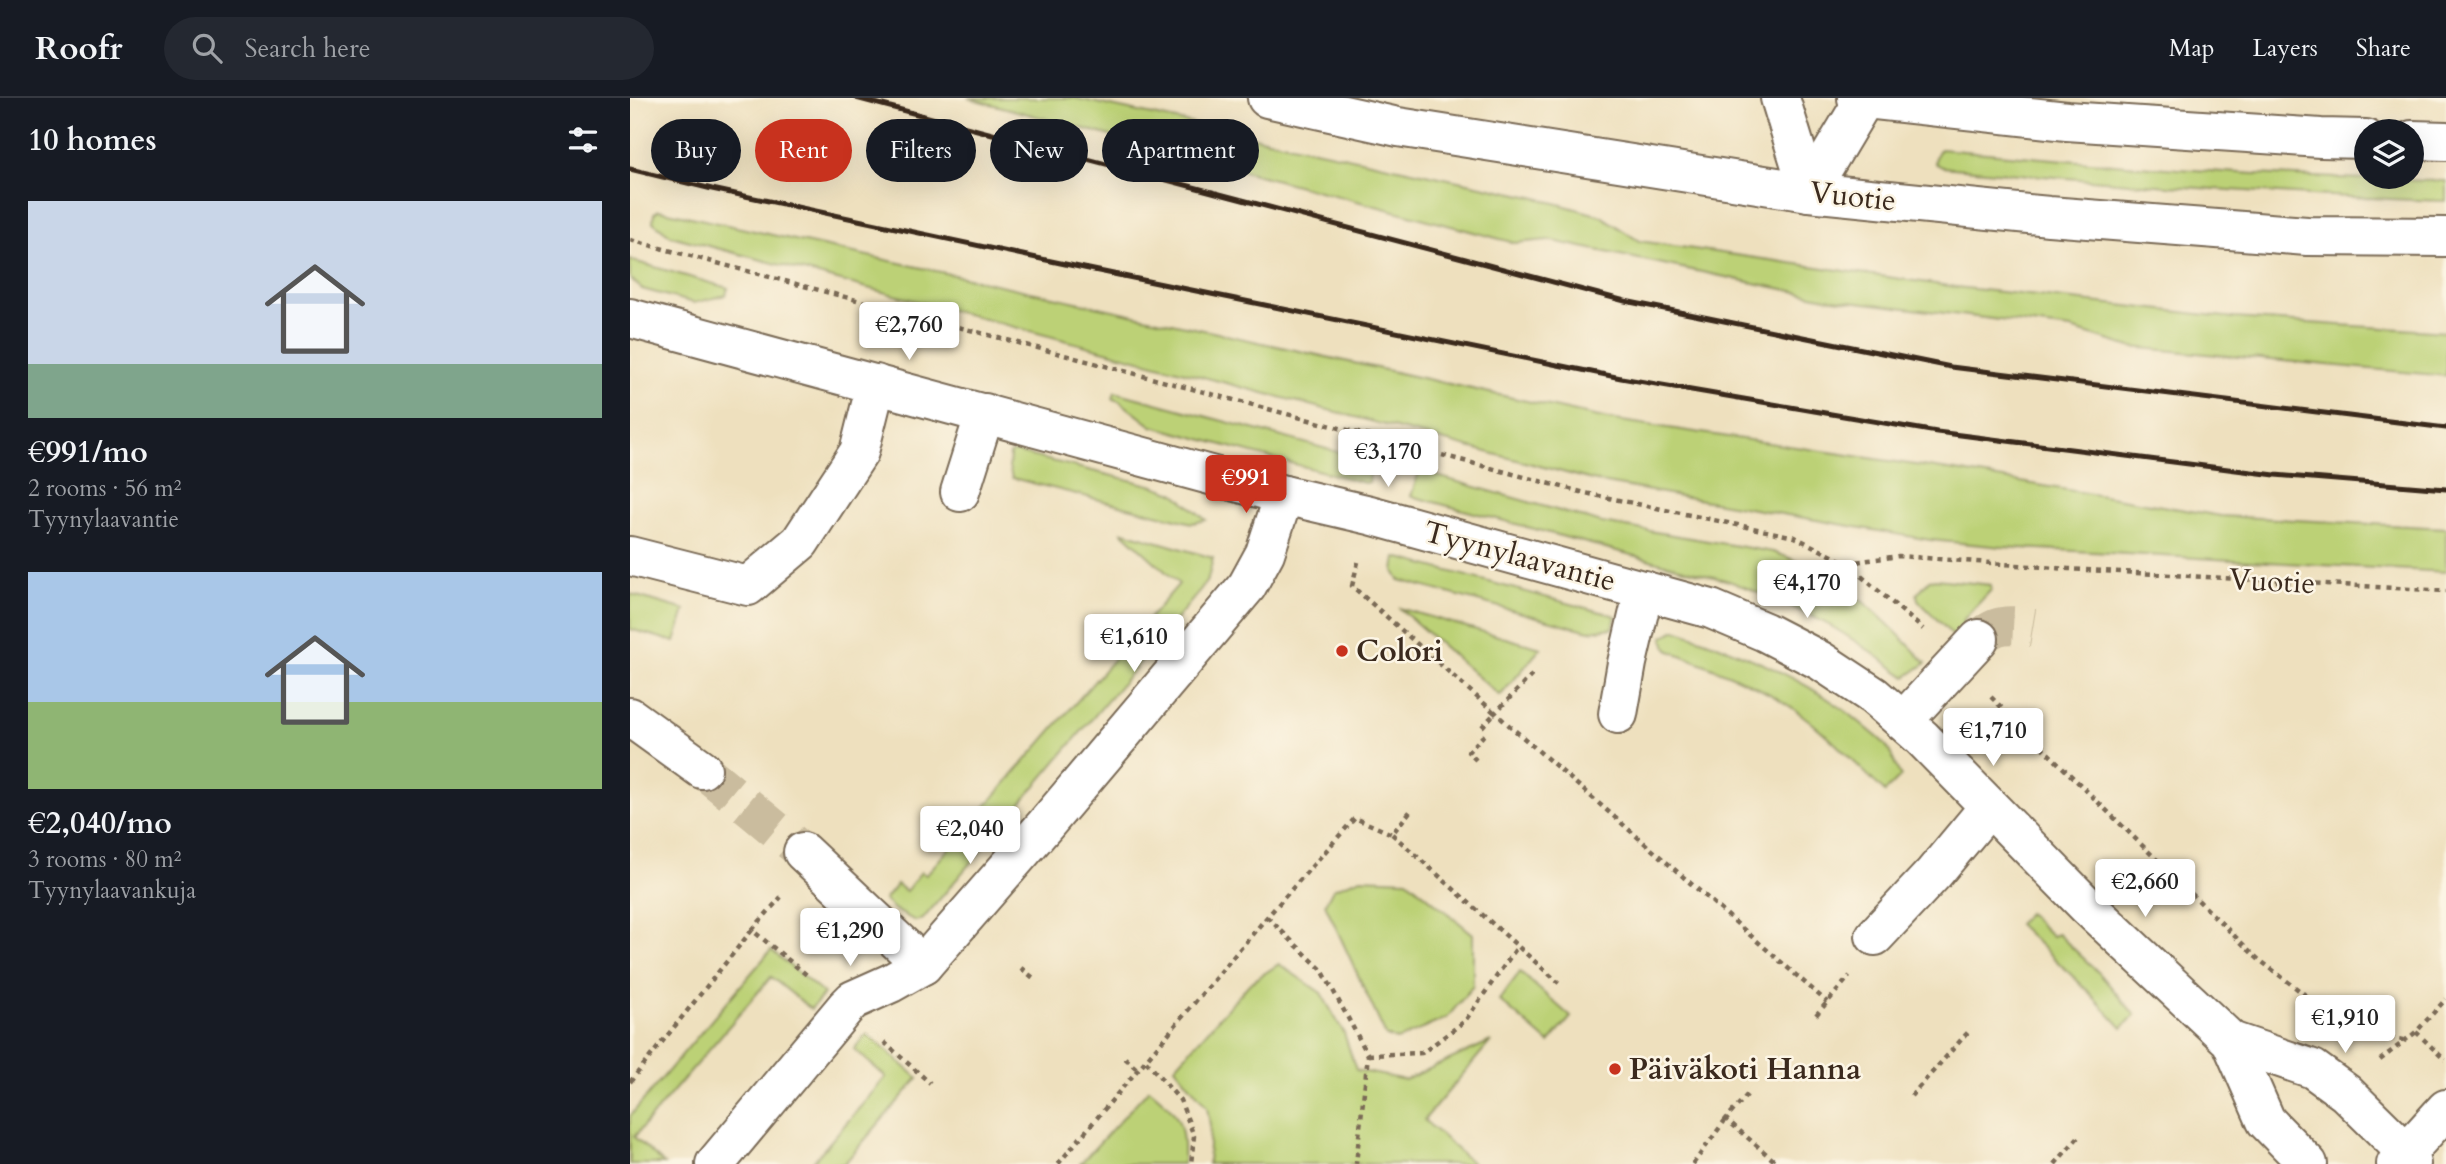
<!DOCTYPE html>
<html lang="en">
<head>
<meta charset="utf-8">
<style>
  :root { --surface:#171b24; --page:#242831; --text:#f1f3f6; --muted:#9ea1a6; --line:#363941; --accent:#c8321e }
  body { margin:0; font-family:Cardo,serif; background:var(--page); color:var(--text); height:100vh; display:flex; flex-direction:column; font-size:26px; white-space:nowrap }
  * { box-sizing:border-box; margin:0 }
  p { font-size:23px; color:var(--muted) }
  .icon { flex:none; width:38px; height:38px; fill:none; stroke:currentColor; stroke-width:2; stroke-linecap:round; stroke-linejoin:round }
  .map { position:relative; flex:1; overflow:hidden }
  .details { display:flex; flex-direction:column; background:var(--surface); width:630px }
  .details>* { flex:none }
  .banner { position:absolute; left:21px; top:21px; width:665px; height:63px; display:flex; gap:14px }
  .controls { position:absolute; left:1724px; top:21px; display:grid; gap:14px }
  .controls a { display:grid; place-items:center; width:70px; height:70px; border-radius:50%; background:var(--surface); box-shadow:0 7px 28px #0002; font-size:35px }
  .price { position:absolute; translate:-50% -60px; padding:0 16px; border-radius:7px; background:#fff; color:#222; font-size:23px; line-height:46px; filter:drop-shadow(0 2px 4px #0008) }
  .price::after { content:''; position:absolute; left:50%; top:42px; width:21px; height:16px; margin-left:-10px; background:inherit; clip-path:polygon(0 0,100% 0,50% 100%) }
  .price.on { background:var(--accent); color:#fff }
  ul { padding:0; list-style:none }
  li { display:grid; align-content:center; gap:14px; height:371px; padding:0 28px }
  li span { display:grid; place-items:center; height:217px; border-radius:0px; color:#555 }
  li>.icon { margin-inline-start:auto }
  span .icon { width:126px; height:126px; fill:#fffc; stroke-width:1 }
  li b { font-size:30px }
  h2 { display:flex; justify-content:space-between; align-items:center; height:84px; padding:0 28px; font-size:30px }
  .tag { padding:0 24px; border-radius:32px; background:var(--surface); box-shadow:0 7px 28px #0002; font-size:24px; line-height:63px }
  .tag.on { background:var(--accent); color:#fff }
  header { display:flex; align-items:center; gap:42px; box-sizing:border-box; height:98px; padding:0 35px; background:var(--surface); border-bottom:2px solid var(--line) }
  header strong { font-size:33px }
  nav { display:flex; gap:38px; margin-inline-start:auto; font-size:24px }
  .search { width:490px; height:63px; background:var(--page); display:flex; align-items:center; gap:18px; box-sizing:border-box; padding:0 24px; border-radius:38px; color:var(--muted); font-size:26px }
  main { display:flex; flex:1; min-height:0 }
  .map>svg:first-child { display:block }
  .green { fill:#bcd176; stroke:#7c7e4a; stroke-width:2 }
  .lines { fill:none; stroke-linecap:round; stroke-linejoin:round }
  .minor-tunnel { stroke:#cabc9e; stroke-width:38; stroke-dasharray:38 19; stroke-linecap:butt }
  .minor-casing { stroke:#7a6a56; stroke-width:42 }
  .major-casing { stroke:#7a6a56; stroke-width:42 }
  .path { stroke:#7a6a56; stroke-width:4.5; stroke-dasharray:5 5; stroke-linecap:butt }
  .minor { stroke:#fff; stroke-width:38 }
  .major { stroke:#fff; stroke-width:38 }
  .rail { stroke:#3b2a1e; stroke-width:5 }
  .poi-dot { fill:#c8321e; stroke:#fcf5e5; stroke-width:2.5 }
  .labels { text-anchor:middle; stroke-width:5; stroke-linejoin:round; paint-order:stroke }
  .street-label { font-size:30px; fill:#3b2a1e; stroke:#fcf5e5 }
  .poi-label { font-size:30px; font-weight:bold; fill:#3b2a1e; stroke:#fcf5e5; text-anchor:start }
</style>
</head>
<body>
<header>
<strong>Roofr</strong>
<div class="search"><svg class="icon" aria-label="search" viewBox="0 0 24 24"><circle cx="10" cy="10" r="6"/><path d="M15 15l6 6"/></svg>Search here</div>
<nav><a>Map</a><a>Layers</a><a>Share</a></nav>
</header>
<main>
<section class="details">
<h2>10 homes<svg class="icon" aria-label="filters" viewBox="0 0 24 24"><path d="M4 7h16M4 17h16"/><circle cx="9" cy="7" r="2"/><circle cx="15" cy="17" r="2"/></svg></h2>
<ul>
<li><span style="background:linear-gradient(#c9d6e8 75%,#7fa58c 0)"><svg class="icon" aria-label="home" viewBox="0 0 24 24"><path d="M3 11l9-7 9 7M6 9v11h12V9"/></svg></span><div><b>€991/mo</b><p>2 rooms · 56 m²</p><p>Tyynylaavantie</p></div></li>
<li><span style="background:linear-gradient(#a9c7e8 60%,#8fb573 0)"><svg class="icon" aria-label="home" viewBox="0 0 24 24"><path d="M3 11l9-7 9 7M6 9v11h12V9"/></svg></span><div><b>€2,040/mo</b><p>3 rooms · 80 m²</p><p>Tyynylaavankuja</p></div></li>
</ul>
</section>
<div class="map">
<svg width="1816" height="1066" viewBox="0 0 1816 1066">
  <rect width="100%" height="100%" fill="#fcf5e5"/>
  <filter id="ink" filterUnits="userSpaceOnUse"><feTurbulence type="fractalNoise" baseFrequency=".0143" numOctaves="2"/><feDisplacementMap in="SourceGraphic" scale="14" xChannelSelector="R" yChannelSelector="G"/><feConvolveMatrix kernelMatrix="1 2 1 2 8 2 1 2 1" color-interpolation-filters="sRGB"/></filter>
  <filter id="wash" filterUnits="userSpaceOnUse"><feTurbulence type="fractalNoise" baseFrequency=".00686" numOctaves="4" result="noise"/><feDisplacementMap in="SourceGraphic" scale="28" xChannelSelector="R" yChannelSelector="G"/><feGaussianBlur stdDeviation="1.57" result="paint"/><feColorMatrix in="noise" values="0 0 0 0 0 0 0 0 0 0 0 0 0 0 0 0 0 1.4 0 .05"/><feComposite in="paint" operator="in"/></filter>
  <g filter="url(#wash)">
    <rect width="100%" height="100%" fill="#eee0be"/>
    <g class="green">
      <path d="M 338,0 L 444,0 L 907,100 L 971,118 L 1009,143 L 1326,189 L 1604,220 L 1816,234 L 1816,278 L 1500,249 L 1441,231 L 1196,200 L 918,142 L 885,145 Z"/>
      <path d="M 1310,51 C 1479,66 1647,81 1816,83 L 1816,103 C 1647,97 1480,85 1312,69 L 1305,65 L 1306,58 Z"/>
      <path d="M 29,112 L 978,321 L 1332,374 L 1591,418 L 1816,430 L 1816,474 L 1372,449 L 1300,442 L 970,384 L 41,138 L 23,124 L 24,115 Z"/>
      <path d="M 0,162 L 98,190 L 96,197 L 64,205 L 12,191 L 0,180 Z"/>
      <path d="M 485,294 L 738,362 L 741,369 L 739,384 L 735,385 L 522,328 L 489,303 L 483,301 Z"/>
      <path d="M 385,354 L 524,388 L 544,395 L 576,422 L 562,425 L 382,380 L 379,369 L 380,356 Z"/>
      <path d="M 793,374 L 972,425 L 1143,454 C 1211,477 1248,514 1296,565 L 1276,579 C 1251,561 1226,542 1199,527 C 1167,510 1133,496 1099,483 L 781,398 L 788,377 Z"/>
      <path d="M 491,433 L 583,460 L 578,481 L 565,499 L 293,821 L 285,823 L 265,812 L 254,802 L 267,786 L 276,793 L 291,774 L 296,777 L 549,486 Z"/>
      <path d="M 766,459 L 986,518 L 983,530 L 959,533 L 769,482 L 764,473 Z"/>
      <path d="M 1306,481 L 1361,487 L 1361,492 L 1332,523 L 1339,532 L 1327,542 L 1288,502 L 1287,496 L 1299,482 Z"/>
      <path d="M 0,496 L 55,512 L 45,544 L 0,531 Z"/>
      <path d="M 769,510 L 911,550 L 870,598 Z"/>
      <path d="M 1046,532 C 1112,555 1179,581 1233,627 C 1240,634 1252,641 1257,649 C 1263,658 1265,669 1271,678 L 1255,694 C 1222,663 1190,626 1150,602 C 1115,581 1075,567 1038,552 L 1033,539 Z"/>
      <path d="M 731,780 L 777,782 L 843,836 L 843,888 L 817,920 L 767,942 L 756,938 L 695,806 L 703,791 Z"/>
      <path d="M 1398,815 L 1422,838 L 1428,836 L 1470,876 L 1505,917 L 1492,930 L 1455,890 L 1388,826 Z"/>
      <path d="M 141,852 L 194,896 L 181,911 L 141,879 L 4,1039 L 34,1066 L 0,1066 L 0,1018 Z"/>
      <path d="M 649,866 L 691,895 L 714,935 L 726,972 L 775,982 L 861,943 L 794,1022 L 843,1066 L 578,1066 L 580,1027 L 577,1009 L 545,969 L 620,885 Z"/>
      <path d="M 890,874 L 941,919 L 919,945 L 869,902 Z"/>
      <path d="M 237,936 L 288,980 L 214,1066 L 181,1066 L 256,979 L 224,951 Z"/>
      <path d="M 519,991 C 550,1016 555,1026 553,1066 L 450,1066 Z"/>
    </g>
  </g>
  <g filter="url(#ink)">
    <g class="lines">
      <g class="minor-tunnel">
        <path d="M 1349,541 C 1368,524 1379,526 1403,530"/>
        <path d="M 72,671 L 173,754"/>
      </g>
      <defs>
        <g id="minor">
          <path d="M 1150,0 L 1179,94"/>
          <path d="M 1179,94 L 1235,0"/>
          <path d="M 0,220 L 654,397 L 740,417 L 1081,511 L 1135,534 L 1191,563 L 1244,598 L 1292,640 L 1458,809 L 1601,943 L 1636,1023 L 1678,1066"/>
          <path d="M 330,394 L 355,315"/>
          <path d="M 0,458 L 118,488 L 170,444 L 229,354 L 246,286"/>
          <path d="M 988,616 L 997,565 L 1014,492"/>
          <path d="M 0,619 L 72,671"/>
          <path d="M 1273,623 L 1349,541"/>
          <path d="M 173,754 L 293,867"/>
          <path d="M 1245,838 L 1304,775 L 1359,709"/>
          <path d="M 1601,943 L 1683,971 L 1716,995 L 1777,1055 L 1781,1066"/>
          <path d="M 85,1066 L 216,909 L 223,902 L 261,885 L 293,867 L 416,726 L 617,488 L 635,455 L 654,397"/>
        </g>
        <g id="major">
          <path d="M 637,0 L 768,29 L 1179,94 L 1419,118 L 1677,138 L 1816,139"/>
          <path d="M 1227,0 L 1437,23 L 1691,40 L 1736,41"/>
          <path d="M 1782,42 L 1816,43"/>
          <path d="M 1766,1066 L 1816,1011"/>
        </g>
      </defs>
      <use href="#minor" class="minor-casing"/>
      <use href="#major" class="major-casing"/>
      <g class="path">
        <path d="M 0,142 L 955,395 L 1165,439 L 1216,465 L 1293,531"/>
        <path d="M 752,371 L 758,344"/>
        <path d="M 728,464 L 722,488 L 865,615 L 851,630"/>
        <path d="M 1217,465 L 1269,458 L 1439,471 L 1816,493"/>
        <path d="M 902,577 L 865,615 L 1197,904"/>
        <path d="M 1361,599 L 1627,860 L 1713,926 L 1733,936 L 1774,942"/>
        <path d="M 846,662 L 838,654 L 853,638 L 848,634"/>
        <path d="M 762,736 L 929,885"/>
        <path d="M 637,819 L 692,872 L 738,957 L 726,1066"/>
        <path d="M 122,832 L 151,799"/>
        <path d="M 391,870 L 406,882"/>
        <path d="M 1186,917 L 1220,878"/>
        <path d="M 1786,934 L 1815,962"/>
        <path d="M 254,944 L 300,985"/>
        <path d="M 738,957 L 792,955 L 835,923 L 888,848"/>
        <path d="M 495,960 L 508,972"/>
        <path d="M 1750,962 L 1786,934 L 1816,901"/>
        <path d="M 516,963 L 550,1002 L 564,1038 L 561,1066"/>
        <path d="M 0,984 L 122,832 L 178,878"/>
        <path d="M 1117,997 L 1096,1021 L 1148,1066"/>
        <path d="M 1281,998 L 1340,932"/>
        <path d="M 428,1066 L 637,819 L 725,720 L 762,736 L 782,711"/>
        <path d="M 1063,1066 L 1096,1021"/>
        <path d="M 1425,1066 L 1449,1038"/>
      </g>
      <use href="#minor" class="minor"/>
      <use href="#major" class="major"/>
      <g class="rail">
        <path d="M 226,0 L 995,203 L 1321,269 L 1816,330"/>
        <path d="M 0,71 L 82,91 L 454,170 L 991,280 L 1307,334 L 1645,377 L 1816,391"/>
      </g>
    </g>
  </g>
  <g class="poi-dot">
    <circle cx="712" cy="553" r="7"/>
    <circle cx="985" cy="971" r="7"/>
  </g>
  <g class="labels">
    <g class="street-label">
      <text transform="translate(1223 98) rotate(6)" y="10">Vuotie</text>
      <text transform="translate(890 458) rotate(15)" y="10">Tyynylaavantie</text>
      <text transform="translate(1642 483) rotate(3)" y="10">Vuotie</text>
    </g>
    <g class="poi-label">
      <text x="726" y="563">Colori</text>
      <text x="999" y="981">Päiväkoti Hanna</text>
    </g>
  </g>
</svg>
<div class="controls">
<a><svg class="icon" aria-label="layers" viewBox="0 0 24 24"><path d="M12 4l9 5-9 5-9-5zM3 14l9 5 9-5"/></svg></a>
</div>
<b class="price" style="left:279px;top:264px">€2,760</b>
<b class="price" style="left:758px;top:391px">€3,170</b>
<b class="price on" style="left:616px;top:417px">€991</b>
<b class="price" style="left:1177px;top:522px">€4,170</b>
<b class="price" style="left:504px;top:576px">€1,610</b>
<b class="price" style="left:1363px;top:670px">€1,710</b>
<b class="price" style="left:340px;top:768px">€2,040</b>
<b class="price" style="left:1515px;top:821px">€2,660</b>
<b class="price" style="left:220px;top:870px">€1,290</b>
<b class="price" style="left:1715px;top:957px">€1,910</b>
<div class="banner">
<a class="tag">Buy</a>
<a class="tag on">Rent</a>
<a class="tag">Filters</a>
<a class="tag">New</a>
<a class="tag">Apartment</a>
</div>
</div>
</main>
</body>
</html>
